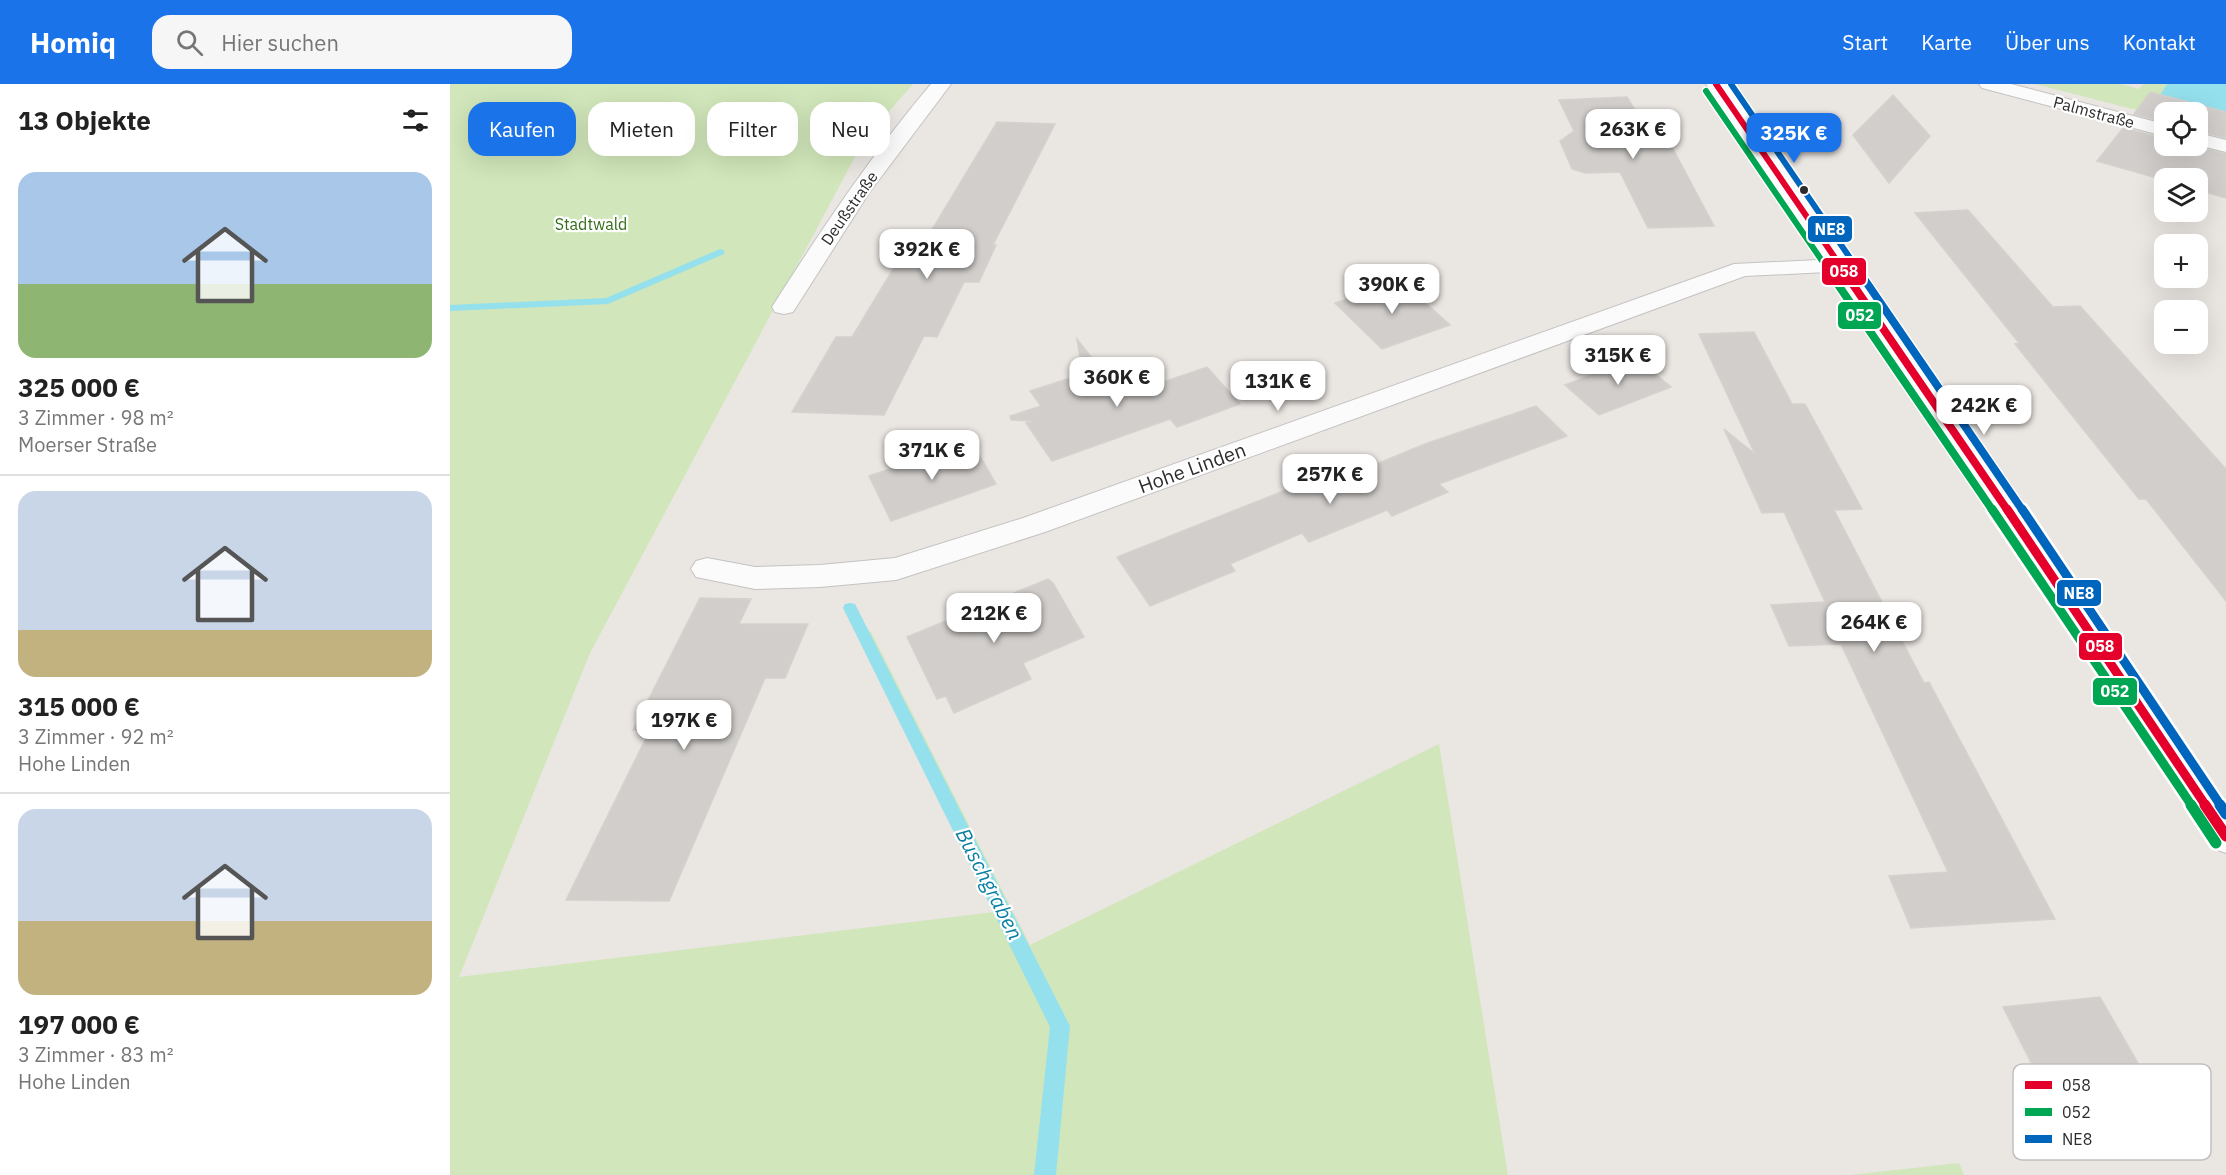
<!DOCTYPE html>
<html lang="de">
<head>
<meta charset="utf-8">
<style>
  :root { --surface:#fff; --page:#f6f6f6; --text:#222; --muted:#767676; --line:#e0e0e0; --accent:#1a73e8 }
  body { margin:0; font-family:"IBM Plex Sans",sans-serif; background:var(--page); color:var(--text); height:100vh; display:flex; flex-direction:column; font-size:22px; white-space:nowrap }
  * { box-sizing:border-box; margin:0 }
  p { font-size:20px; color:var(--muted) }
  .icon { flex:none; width:33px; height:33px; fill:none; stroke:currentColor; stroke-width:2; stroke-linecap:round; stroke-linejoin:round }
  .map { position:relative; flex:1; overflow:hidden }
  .sheet { display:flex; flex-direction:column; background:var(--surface); width:450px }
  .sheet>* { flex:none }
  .banner { position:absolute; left:18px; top:18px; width:570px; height:54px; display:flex; gap:12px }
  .controls { position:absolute; left:1704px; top:18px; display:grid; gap:12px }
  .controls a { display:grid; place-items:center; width:54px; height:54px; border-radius:12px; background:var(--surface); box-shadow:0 6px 24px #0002; font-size:30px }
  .price { position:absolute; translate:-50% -51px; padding:0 14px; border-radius:12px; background:#fff; color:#222; font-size:20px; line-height:39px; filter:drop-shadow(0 2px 3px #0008) }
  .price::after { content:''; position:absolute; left:50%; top:36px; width:18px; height:14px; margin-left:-9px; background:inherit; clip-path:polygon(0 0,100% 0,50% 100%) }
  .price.active { background:var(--accent); color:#fff }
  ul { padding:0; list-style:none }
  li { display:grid; align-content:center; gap:12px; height:318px; padding:0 18px }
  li+li { border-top:2px solid var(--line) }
  li span { display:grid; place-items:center; height:186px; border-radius:18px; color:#555 }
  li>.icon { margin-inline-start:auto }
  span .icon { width:108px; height:108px; fill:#fffc; stroke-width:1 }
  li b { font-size:26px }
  h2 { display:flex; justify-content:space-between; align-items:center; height:72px; padding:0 18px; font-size:26px }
  .pill { padding:0 21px; border-radius:18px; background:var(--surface); box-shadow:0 6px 24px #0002; font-size:21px; line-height:54px }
  .pill.active { background:var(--accent); color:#fff }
  header { display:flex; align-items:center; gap:36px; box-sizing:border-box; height:84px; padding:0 30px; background:var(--accent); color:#fff }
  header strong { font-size:28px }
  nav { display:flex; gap:33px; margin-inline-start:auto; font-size:21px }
  .search { width:420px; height:54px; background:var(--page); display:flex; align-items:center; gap:15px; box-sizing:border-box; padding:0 21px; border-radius:18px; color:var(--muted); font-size:22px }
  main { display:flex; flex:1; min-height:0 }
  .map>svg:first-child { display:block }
  .green { fill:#d1e6ba }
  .water { fill:#94e0ed }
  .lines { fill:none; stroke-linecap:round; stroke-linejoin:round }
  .stream { fill:#94e0ed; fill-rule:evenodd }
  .building { fill:#d1cecb; stroke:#d5d2ce; stroke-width:1.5 }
  .street-casing { stroke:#c4c3c3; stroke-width:2 }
  .secondary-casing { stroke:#c4c3c3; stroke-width:2 }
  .street { fill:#fcfbfb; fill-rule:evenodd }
  .secondary { fill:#fcfbfb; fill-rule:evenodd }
  .bus-1-far3-casing { stroke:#fff; stroke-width:9 }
  .bus-1-far2-casing { stroke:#fff; stroke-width:11 }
  .bus-1-far1-casing { stroke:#fff; stroke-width:14 }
  .bus-1-casing { stroke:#fff; stroke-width:16 }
  .bus-2-far3-casing { stroke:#fff; stroke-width:9 }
  .bus-2-far2-casing { stroke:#fff; stroke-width:11 }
  .bus-2-far1-casing { stroke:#fff; stroke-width:14 }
  .bus-2-casing { stroke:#fff; stroke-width:16 }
  .bus-3-far3-casing { stroke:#fff; stroke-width:9 }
  .bus-3-far2-casing { stroke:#fff; stroke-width:11 }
  .bus-3-far1-casing { stroke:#fff; stroke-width:14 }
  .bus-3-casing { stroke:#fff; stroke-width:16 }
  .bus-1-far3 { stroke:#e4002b; stroke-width:6 }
  .bus-1-far2 { stroke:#e4002b; stroke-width:8 }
  .bus-1-far1 { stroke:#e4002b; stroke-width:9 }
  .bus-1 { stroke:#e4002b; stroke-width:11 }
  .bus-2-far3 { stroke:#00a651; stroke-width:6 }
  .bus-2-far2 { stroke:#00a651; stroke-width:8 }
  .bus-2-far1 { stroke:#00a651; stroke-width:9 }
  .bus-2 { stroke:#00a651; stroke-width:11 }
  .bus-3-far3 { stroke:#0065bd; stroke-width:6 }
  .bus-3-far2 { stroke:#0065bd; stroke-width:8 }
  .bus-3-far1 { stroke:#0065bd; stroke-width:9 }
  .bus-3 { stroke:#0065bd; stroke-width:11 }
  .bus-dot { fill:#2c2c2c; stroke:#fff; stroke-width:2 }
  .labels { text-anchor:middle; stroke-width:4.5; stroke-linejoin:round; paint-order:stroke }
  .far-street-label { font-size:16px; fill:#2c2c2c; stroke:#fff }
  .far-park-label { font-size:16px; fill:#336d19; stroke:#fff }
  .street-label { font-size:20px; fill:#2c2c2c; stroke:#fff }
  .water-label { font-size:21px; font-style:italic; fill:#097fa3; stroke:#fff }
  .key { fill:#fff; stroke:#c0c0c0; stroke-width:1.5 }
  .key-label { font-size:16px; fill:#2c2c2c }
  .line-badge { stroke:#fff; stroke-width:2 }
  .badge-label { font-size:16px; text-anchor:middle; font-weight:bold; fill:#fff }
</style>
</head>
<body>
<header>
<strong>Homiq</strong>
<div class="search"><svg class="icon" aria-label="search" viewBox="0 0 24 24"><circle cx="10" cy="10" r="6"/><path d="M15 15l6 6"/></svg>Hier suchen</div>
<nav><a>Start</a><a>Karte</a><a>Über uns</a><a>Kontakt</a></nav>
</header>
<main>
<section class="sheet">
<h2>13 Objekte<svg class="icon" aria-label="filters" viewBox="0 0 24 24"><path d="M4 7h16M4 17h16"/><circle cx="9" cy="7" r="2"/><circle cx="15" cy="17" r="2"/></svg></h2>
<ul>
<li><span style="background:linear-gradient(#a9c7e8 60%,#8fb573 0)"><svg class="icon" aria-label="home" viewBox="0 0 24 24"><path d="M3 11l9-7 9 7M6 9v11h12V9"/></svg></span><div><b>325 000 €</b><p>3 Zimmer · 98 m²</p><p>Moerser Straße</p></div></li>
<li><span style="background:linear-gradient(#c9d6e8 75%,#c2b280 0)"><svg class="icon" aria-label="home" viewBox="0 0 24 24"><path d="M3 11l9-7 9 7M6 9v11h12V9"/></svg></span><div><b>315 000 €</b><p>3 Zimmer · 92 m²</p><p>Hohe Linden</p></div></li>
<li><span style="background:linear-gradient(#c9d6e8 60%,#c2b280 0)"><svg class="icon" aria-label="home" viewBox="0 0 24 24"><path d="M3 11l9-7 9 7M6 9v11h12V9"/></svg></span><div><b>197 000 €</b><p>3 Zimmer · 83 m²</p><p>Hohe Linden</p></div></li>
</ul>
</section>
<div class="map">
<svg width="1776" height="1091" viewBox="0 0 1776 1091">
  <rect width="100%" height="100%" fill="#eae6e2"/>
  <g class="green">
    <path d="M 0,0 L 463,0 L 414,56 L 140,569 L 9,893 L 544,828 L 403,538 L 421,548 L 580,861 L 989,660 L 1058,1091 L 0,1091 Z"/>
    <path d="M 1585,0 L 1671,0 L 1689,5 L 1693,0 L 1717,0 L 1710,11 L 1776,28 L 1776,49 L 1748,42 L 1748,28 L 1714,28 L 1714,33 Z"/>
    <path d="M 1509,1079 L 1514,1091 L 1400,1091 Z"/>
  </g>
  <path class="water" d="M 1717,0 L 1776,0 L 1776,28 L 1710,11 Z"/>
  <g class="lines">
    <g class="stream">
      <path d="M 270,165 L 274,166 L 274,170 L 158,220 L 0,227 L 0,221 L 156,214 Z"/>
      <path d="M 400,519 L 405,520 L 407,524 L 620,942 L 606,1091 L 584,1091 L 600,943 L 393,524 L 395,520 Z"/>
    </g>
  </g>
  <g class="building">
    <path d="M 1700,8 L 1776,28 L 1776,54 L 1748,47 L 1748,28 L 1714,28 L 1714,38 L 1684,30 Z"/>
    <path d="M 1443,11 L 1480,52 L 1439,99 L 1403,51 Z"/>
    <path d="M 1177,13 L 1198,48 L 1214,48 L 1264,142 L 1198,144 L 1170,88 L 1135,89 L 1122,85 L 1110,57 L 1124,47 L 1109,16 Z"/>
    <path d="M 547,38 L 605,40 L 543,161 L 546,161 L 529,198 L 514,198 L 487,253 L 474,252 L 434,331 L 342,328 L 386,253 L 402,253 L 462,154 L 477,154 Z"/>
    <path d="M 1673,44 L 1714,54 L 1714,62 L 1746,62 L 1776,70 L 1776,114 L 1748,106 L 1748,94 L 1714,96 L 1647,77 Z"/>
    <path d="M 1518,126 L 1603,223 L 1630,222 L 1776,385 L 1776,517 L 1696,415 L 1689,415 L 1565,260 L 1569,259 L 1465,129 Z"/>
    <path d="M 951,197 L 1000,241 L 932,265 L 885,219 Z"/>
    <path d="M 1304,248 L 1342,320 L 1355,320 L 1412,425 L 1384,426 L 1474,599 L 1479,598 L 1605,835 L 1461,844 L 1439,792 L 1498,788 L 1391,560 L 1339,562 L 1321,521 L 1375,518 L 1334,428 L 1312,429 L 1274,345 L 1305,370 L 1249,250 Z"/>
    <path d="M 627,255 L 672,312 L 757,283 L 790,320 L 727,343 L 720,335 L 602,377 L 576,339 L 583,337 L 561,336 L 560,332 L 591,322 L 580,307 L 618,295 L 628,309 L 635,307 Z"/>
    <path d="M 1186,274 L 1221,303 L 1149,331 L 1115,301 Z"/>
    <path d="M 1086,322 L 1117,352 L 989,400 L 998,408 L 942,432 L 937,426 L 859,458 L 852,449 L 780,480 L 785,487 L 700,522 L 667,473 L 861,396 L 868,404 L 975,360 Z"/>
    <path d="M 522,358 L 546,400 L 441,437 L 419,392 Z"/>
    <path d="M 598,495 L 603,499 L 634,553 L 573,579 L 581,595 L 504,629 L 496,612 L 487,615 L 457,553 Z"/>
    <path d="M 250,514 L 301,515 L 289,540 L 358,540 L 335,594 L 315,594 L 219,817 L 116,816 L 200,646 L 183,646 Z"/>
    <path d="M 1650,913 L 1712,1021 L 1608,1032 L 1553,923 Z"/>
  </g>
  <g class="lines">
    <defs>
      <g id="street">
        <path d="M 481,0 L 501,0 L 419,109 L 343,228 L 334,230 L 325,228 L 322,223 C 371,146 422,70 481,0 Z"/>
        <path d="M 1529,0 L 1561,0 L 1714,40 L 1714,52 L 1532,4 Z"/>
        <path d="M 1748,49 L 1776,56 L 1776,68 L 1748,61 Z"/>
        <path d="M 1389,175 L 1397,177 L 1401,182 L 1397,187 L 1295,192 L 595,448 L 446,496 L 370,503 L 305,505 L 246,493 L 241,485 L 246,477 L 257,474 L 305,483 L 370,481 L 445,474 L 573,434 L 1284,180 Z"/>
      </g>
      <path id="secondary" d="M 1256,0 L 1276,0 L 1652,538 L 1776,720 L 1776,769 L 1762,764 L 1628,556 Z"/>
    </defs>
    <use href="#street" class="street-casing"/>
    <use href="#secondary" class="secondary-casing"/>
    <use href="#street" class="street"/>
    <use href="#secondary" class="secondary"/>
    <defs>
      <path id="bus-1-far3" d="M 1266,0 L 1396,190"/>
      <path id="bus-1-far2" d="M 1395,189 L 1558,427"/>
      <path id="bus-1-far1" d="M 1557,425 L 1756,722"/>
      <path id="bus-1" d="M 1755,721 L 1776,752"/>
      <path id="bus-2-far3" d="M 1256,7 L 1381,190"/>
      <path id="bus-2-far2" d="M 1380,189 L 1543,427"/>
      <path id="bus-2-far1" d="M 1542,425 L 1742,722"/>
      <path id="bus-2" d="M 1741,721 L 1766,759"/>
      <path id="bus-3-far3" d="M 1281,0 L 1411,190"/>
      <path id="bus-3-far2" d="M 1410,189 L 1573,427"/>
      <path id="bus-3-far1" d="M 1572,425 L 1771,722"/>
      <path id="bus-3" d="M 1770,721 L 1776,730"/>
    </defs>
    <use href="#bus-1-far3" class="bus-1-far3-casing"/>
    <use href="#bus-1-far2" class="bus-1-far2-casing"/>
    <use href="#bus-1-far1" class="bus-1-far1-casing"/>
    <use href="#bus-1" class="bus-1-casing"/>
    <use href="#bus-2-far3" class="bus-2-far3-casing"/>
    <use href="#bus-2-far2" class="bus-2-far2-casing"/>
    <use href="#bus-2-far1" class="bus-2-far1-casing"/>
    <use href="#bus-2" class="bus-2-casing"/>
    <use href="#bus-3-far3" class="bus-3-far3-casing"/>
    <use href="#bus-3-far2" class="bus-3-far2-casing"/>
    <use href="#bus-3-far1" class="bus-3-far1-casing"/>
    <use href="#bus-3" class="bus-3-casing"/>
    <use href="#bus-1-far3" class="bus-1-far3"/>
    <use href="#bus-1-far2" class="bus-1-far2"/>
    <use href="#bus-1-far1" class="bus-1-far1"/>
    <use href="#bus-1" class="bus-1"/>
    <use href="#bus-2-far3" class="bus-2-far3"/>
    <use href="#bus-2-far2" class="bus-2-far2"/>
    <use href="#bus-2-far1" class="bus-2-far1"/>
    <use href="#bus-2" class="bus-2"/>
    <use href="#bus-3-far3" class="bus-3-far3"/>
    <use href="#bus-3-far2" class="bus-3-far2"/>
    <use href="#bus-3-far1" class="bus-3-far1"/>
    <use href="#bus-3" class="bus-3"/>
  </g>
  <circle class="bus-dot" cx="1354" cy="106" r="5"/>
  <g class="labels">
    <g class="far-street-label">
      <text transform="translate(1644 28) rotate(15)" y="6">Palmstraße</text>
      <text transform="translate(399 124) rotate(-55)" y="6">Deußstraße</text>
    </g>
    <g class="far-park-label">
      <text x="141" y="146">Stadtwald</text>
    </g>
    <g class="street-label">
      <text transform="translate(742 384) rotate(-20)" y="7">Hohe Linden</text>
    </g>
    <g class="water-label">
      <text transform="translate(539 800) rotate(63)" y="7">Buschgraben</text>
    </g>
  </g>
  <rect x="1563" y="980" width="198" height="96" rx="9" class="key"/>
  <rect x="1575" y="997" width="27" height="8" fill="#e4002b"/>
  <rect x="1575" y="1024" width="27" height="8" fill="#00a651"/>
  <rect x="1575" y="1051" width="27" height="8" fill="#0065bd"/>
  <g class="key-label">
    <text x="1612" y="1007">058</text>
    <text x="1612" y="1034">052</text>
    <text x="1612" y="1061">NE8</text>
  </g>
  <g class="line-badge">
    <rect x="1357" y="131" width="46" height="28" rx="6" fill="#0065bd"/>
    <rect x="1371" y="173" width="46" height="29" rx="6" fill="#e4002b"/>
    <rect x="1387" y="217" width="45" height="29" rx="6" fill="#00a651"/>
    <rect x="1606" y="495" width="46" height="28" rx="6" fill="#0065bd"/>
    <rect x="1628" y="548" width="45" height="29" rx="6" fill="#e4002b"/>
    <rect x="1642" y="593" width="46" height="29" rx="6" fill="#00a651"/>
  </g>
  <g class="badge-label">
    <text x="1380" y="151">NE8</text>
    <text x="1394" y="193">058</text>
    <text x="1410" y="237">052</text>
    <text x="1629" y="515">NE8</text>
    <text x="1650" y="568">058</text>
    <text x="1665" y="613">052</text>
  </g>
</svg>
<div class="controls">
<a><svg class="icon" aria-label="locate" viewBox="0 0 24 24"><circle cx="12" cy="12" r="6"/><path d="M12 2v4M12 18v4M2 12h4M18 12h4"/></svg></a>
<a><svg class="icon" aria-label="layers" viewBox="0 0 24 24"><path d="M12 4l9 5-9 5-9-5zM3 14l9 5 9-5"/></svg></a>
<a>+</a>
<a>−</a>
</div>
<b class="price" style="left:1183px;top:76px">263K €</b>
<b class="price active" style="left:1344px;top:80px">325K €</b>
<b class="price" style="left:477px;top:196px">392K €</b>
<b class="price" style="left:942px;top:231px">390K €</b>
<b class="price" style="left:1168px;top:302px">315K €</b>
<b class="price" style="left:667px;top:324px">360K €</b>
<b class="price" style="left:828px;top:328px">131K €</b>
<b class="price" style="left:1534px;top:352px">242K €</b>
<b class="price" style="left:482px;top:397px">371K €</b>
<b class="price" style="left:880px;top:421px">257K €</b>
<b class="price" style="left:544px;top:560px">212K €</b>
<b class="price" style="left:1424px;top:569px">264K €</b>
<b class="price" style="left:234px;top:667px">197K €</b>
<div class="banner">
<a class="pill active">Kaufen</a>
<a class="pill">Mieten</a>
<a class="pill">Filter</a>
<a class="pill">Neu</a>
</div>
</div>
</main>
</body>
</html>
